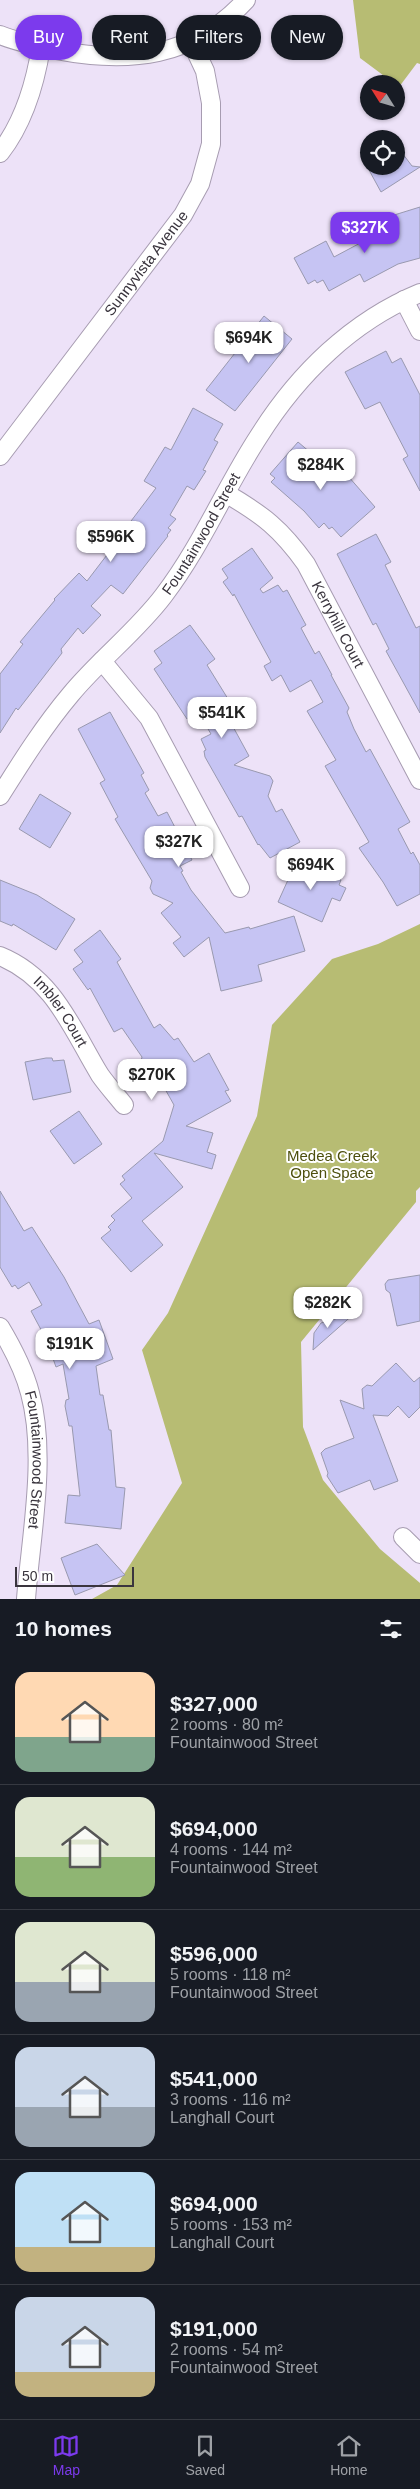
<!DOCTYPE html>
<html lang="en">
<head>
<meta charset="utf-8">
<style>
  :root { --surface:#171b24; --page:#242831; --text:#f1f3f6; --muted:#9ea1a6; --line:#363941; --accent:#7c3aed }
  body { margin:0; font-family:Helvetica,sans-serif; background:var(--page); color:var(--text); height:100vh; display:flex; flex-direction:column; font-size:19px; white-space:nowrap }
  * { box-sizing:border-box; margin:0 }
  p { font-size:16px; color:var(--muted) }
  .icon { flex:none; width:28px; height:28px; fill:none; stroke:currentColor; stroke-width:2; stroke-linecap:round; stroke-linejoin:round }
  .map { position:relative; height:1599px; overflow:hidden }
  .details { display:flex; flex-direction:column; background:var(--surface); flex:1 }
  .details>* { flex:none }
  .top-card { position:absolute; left:15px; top:15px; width:390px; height:45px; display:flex; gap:10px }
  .needle { width:32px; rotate:307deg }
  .fabs { position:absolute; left:360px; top:75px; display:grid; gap:10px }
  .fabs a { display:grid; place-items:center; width:45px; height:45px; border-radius:50%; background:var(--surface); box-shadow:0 1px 4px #0004; font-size:25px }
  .scale { position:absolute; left:15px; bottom:12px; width:119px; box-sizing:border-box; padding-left:5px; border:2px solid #3a353e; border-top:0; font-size:14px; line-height:18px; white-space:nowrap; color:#3a353e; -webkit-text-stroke:4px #fff; paint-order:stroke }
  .price { position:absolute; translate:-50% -42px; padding:0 11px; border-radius:10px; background:#fff; color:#222; font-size:16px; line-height:32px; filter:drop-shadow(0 1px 2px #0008) }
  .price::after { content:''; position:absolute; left:50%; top:30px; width:15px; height:11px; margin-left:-8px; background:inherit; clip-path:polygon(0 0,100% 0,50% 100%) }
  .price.selected { background:var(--accent); color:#fff }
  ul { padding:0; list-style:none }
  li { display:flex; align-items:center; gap:15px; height:125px; padding:0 15px }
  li+li { border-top:1px solid var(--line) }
  li span { display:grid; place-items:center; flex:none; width:140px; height:100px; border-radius:15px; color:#555 }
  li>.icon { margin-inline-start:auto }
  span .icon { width:60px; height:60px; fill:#fffc; stroke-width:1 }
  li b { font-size:21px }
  h2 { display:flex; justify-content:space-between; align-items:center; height:60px; padding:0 15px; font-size:21px }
  .chip { padding:0 18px; border-radius:22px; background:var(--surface); box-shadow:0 1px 4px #0004; font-size:18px; line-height:45px }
  .chip.selected { background:var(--accent); color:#fff }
  .tab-bar { display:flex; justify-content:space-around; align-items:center; height:70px; border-top:1px solid var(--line); background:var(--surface); font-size:14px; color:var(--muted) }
  .tab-bar a { display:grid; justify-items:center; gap:2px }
  .tab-bar .selected { color:var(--accent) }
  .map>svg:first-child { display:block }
  .green { fill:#b7bc73 }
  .building { fill:#c6c4f3; stroke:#9999af }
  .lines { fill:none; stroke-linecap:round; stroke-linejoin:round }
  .minor-casing { stroke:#a79cb1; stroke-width:20 }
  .minor { stroke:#fff; stroke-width:18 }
  .labels { text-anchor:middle; stroke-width:4; stroke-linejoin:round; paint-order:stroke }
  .street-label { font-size:15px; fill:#3a353e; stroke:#fff }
  .park-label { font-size:15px; fill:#4d4f0d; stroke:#fff }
</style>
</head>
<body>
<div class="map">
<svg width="420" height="1599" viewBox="0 0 420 1599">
  <rect width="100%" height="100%" fill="#ede2f8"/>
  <g class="green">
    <path d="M 353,0 L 420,0 L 420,64 L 417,63 L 399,87 L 360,58 Z"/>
    <path d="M 420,924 L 420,1187 L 416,1191 L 416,1202 L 301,1342 L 303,1427 L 323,1480 L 380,1549 L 420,1583 L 420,1599 L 92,1599 L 117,1585 L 182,1483 L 142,1350 L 168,1313 L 257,1116 L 272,1025 L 332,959 L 378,944 Z"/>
  </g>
  <g class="building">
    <path d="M 396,145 L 412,166 L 420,167 L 381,192 L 369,170 L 377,166 L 396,166 Z"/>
    <path d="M 420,207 L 420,258 L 398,264 L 364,282 L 360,274 L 329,291 L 323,280 L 317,283 L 315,280 L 308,284 L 294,258 L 326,241 L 334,257 L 394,225 L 391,216 Z"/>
    <path d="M 264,316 L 292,339 L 235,411 L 206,390 Z"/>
    <path d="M 386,351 L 392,363 L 401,358 L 420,395 L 420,491 L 403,459 L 408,456 L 380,402 L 365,409 L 345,372 Z"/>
    <path d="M 193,408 L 223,424 L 214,440 L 218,442 L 203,470 L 206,471 L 194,490 L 187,486 L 170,515 L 176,519 L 168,528 L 171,530 L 167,535 L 168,536 L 123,594 L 111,585 L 91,606 L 101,615 L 83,634 L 78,628 L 61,649 L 62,653 L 18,710 L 16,708 L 0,733 L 0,674 L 23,644 L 20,642 L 55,600 L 54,599 L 79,573 L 87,581 L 126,530 L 125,529 L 156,488 L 144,481 L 165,447 L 171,450 Z"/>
    <path d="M 298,442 L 343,480 L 348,476 L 375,507 L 341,537 L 332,527 L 329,529 L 324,523 L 319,528 L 304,511 L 271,482 L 275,478 L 270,474 Z"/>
    <path d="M 376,534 L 391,562 L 385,565 L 416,628 L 420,626 L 420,713 L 386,651 L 389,649 L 376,623 L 373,625 L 337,554 Z"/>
    <path d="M 252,548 L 273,578 L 260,589 L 263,593 L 278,585 L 283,592 L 287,590 L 306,625 L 301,628 L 315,654 L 319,651 L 332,675 L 331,675 L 349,708 L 347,712 L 354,729 L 366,752 L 370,749 L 410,822 L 398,829 L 411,854 L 413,852 L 420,865 L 420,894 L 397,906 L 383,882 L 359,848 L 369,842 L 325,766 L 336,760 L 307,711 L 323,702 L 311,680 L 290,692 L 281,675 L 272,681 L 264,666 L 271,662 L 234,594 L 233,596 L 223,582 L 228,578 L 222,569 Z"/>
    <path d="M 190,625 L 215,659 L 207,665 L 233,707 L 225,712 L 249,756 L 234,765 L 270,776 L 273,781 L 268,796 L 276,812 L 282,809 L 300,842 L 270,858 L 259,844 L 258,845 L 242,816 L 239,817 L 205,757 L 204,751 L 206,750 L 201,739 L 211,734 L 198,712 L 187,719 L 154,669 L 162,663 L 154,651 Z"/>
    <path d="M 110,712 L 144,773 L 141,775 L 149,790 L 145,793 L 158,816 L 167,812 L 192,860 L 180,866 L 183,871 L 181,872 L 191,890 L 225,933 L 249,927 L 250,929 L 294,916 L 305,951 L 258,965 L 262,981 L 221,991 L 209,937 L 184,957 L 173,943 L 181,937 L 161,913 L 173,903 L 153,894 L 150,888 L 152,881 L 115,819 L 118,817 L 100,783 L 105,780 L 78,729 Z"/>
    <path d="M 40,794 L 71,813 L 50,848 L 19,829 Z"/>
    <path d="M 297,860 L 341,880 L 339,885 L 346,888 L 340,901 L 332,898 L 322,922 L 278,902 Z"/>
    <path d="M 0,880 L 37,895 L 75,919 L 56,950 L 13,924 L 12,926 L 0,921 Z"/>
    <path d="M 100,930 L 121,959 L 117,962 L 154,1028 L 160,1024 L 174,1040 L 178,1038 L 194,1062 L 209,1053 L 229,1090 L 225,1091 L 231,1101 L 186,1126 L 213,1133 L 207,1152 L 216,1155 L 212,1169 L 154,1153 L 183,1187 L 142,1221 L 163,1245 L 131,1272 L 101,1238 L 111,1230 L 108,1227 L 115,1220 L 111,1216 L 132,1198 L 120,1184 L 125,1180 L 122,1176 L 163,1141 L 174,1105 L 156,1073 L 152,1075 L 150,1073 L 141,1061 L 142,1057 L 122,1028 L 114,1032 L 90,988 L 88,990 L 73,969 L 83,962 L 74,950 Z"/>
    <path d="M 46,1058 L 52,1058 L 53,1061 L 64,1060 L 71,1092 L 33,1100 L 25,1062 Z"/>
    <path d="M 79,1111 L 102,1144 L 74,1164 L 50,1131 Z"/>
    <path d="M 0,1191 L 24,1231 L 32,1227 L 64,1277 L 89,1324 L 99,1320 L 113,1359 L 96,1366 L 100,1395 L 103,1395 L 109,1430 L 111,1430 L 116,1487 L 125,1488 L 121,1529 L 65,1523 L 68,1495 L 80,1496 L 72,1426 L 69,1426 L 65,1406 L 66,1400 L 69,1399 L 63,1364 L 56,1367 L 46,1339 L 31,1311 L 42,1305 L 29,1282 L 18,1289 L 15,1285 L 12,1287 L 0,1267 Z"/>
    <path d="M 420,1275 L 420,1321 L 397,1326 L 390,1293 L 386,1290 L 385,1284 L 388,1280 Z"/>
    <path d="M 355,1313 L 313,1350 L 314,1333 L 321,1323 Z"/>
    <path d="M 396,1363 L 414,1382 L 420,1377 L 420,1407 L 409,1418 L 398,1406 L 388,1416 L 373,1415 L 398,1481 L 374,1490 L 370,1480 L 338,1493 L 327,1476 L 328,1473 L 321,1453 L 325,1449 L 354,1438 L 340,1400 L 364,1409 L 362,1389 L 367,1385 L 372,1386 Z"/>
    <path d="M 97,1544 L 125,1575 L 75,1595 L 61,1558 Z"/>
  </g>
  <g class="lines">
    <defs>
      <g id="minor">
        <path d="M 0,35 C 18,42 37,46 56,50 C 129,64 193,58 246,0"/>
        <path d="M 0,153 C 24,122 35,85 41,47"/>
        <path d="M 404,300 L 420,331"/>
        <path id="s1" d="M 0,456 L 183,215 L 200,184 L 211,144 L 211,103 L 205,71 L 191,41"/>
        <path id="s2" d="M 227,494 C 263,515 281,529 306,564 L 420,780"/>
        <path d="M 102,661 L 149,718 L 240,888"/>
        <path id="s3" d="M 0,796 C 22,761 44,726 71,694 C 100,659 137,631 164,595 C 202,545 225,488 259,436 C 298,374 352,321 420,293"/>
        <path id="s4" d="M 0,956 C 54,978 72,1029 100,1075 C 107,1085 116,1095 124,1105"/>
        <path id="s5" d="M 0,1327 C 12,1347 24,1370 30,1393 C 47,1455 31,1535 26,1599"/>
        <path d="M 403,1537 L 420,1554"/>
      </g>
    </defs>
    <use href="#minor" class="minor-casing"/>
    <use href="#minor" class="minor"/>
  </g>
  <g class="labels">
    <g class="street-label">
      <text dy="5" stroke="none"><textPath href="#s1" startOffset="242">Sunnyvista Avenue</textPath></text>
      <text dy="5" stroke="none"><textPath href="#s3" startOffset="332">Fountainwood Street</textPath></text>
      <text dy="5" stroke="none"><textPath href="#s2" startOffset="175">Kerryhill Court</textPath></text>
      <text dy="5" stroke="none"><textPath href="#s4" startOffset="84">Imbler Court</textPath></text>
      <text dy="5" stroke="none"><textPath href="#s5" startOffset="140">Fountainwood Street</textPath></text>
    </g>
    <g class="park-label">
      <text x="332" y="1161">Medea Creek<tspan x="332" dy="17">Open Space</tspan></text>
    </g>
  </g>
</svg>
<div class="fabs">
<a><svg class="needle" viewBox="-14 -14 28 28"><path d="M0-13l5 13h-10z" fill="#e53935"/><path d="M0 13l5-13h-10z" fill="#9ea1a6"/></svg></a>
<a><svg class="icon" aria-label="locate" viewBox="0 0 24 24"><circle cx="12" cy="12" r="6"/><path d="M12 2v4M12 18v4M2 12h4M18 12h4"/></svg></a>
</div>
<div class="scale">50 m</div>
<b class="price selected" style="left:365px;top:254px">$327K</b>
<b class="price" style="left:249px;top:364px">$694K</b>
<b class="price" style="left:321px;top:491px">$284K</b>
<b class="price" style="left:111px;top:563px">$596K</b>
<b class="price" style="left:222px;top:739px">$541K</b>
<b class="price" style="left:179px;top:868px">$327K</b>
<b class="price" style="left:311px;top:891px">$694K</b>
<b class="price" style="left:152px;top:1101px">$270K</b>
<b class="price" style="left:328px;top:1329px">$282K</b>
<b class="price" style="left:70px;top:1370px">$191K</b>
<div class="top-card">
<a class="chip selected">Buy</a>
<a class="chip">Rent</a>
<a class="chip">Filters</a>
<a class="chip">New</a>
</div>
</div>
<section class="details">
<h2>10 homes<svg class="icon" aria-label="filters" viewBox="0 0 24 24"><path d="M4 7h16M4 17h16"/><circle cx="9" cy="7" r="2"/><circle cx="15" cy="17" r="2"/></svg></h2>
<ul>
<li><span style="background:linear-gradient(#ffd9b3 65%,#7fa58c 0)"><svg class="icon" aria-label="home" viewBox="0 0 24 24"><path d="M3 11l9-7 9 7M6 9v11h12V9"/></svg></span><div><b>$327,000</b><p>2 rooms · 80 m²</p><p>Fountainwood Street</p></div></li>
<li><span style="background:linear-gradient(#dfe7d0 60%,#8fb573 0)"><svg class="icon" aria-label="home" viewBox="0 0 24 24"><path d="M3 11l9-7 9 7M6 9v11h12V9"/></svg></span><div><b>$694,000</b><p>4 rooms · 144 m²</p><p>Fountainwood Street</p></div></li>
<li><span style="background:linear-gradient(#dfe7d0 60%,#9aa5b1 0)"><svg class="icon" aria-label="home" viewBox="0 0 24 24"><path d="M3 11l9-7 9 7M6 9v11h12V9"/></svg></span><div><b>$596,000</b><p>5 rooms · 118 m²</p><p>Fountainwood Street</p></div></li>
<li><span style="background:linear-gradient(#c9d6e8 60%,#9aa5b1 0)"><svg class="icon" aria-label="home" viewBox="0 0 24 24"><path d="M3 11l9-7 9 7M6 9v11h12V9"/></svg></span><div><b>$541,000</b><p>3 rooms · 116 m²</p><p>Langhall Court</p></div></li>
<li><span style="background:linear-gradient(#bfe0f5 75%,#c2b280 0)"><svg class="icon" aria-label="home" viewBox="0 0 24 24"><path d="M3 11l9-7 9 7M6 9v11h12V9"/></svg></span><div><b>$694,000</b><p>5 rooms · 153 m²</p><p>Langhall Court</p></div></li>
<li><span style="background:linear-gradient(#c9d6e8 75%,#c2b280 0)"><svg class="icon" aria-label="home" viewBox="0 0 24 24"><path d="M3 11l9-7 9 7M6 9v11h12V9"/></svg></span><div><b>$191,000</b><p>2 rooms · 54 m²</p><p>Fountainwood Street</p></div></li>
</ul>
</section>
<nav class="tab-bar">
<a class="selected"><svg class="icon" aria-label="map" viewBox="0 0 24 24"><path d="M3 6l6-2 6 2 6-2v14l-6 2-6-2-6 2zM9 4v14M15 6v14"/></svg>Map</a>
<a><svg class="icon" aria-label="saved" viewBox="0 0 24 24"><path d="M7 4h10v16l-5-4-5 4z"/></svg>Saved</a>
<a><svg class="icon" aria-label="home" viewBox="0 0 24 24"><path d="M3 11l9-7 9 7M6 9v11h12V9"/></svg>Home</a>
</nav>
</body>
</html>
